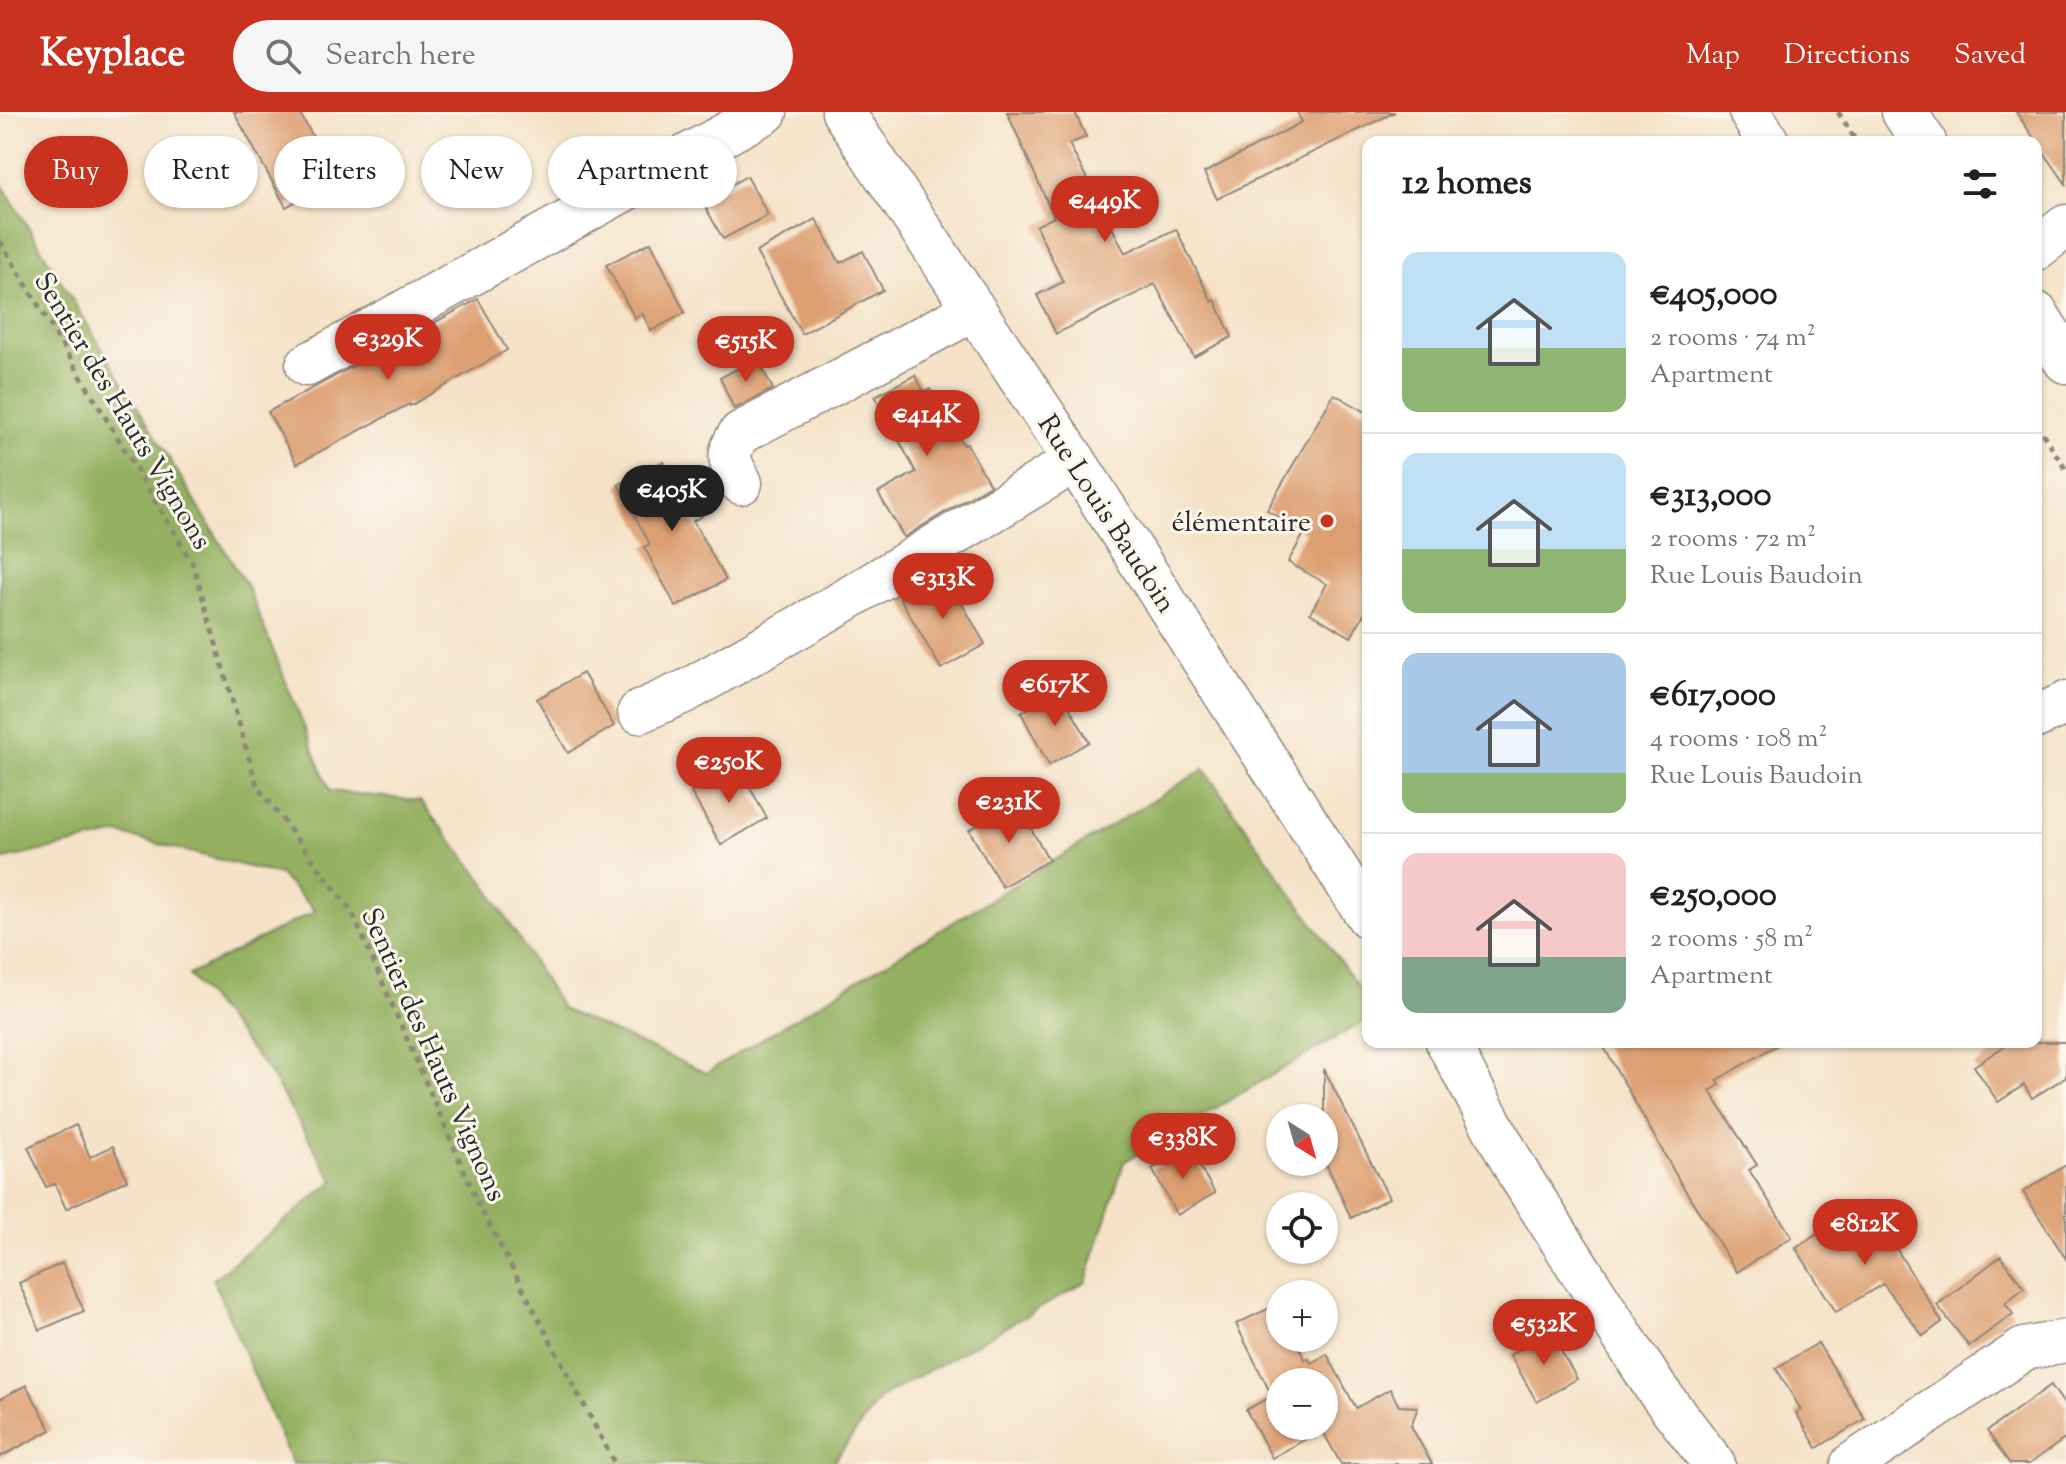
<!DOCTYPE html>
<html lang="en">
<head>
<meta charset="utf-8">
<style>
  :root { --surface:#fff; --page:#f6f6f6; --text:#202124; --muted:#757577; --line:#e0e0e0; --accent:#c8321e }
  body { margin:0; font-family:"Sorts Mill Goudy",serif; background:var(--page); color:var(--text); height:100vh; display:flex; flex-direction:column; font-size:30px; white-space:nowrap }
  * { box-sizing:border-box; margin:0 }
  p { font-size:26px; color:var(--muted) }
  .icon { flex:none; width:44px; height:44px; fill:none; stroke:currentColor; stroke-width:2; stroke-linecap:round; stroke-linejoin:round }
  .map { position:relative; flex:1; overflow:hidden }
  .sheet { position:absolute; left:1362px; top:24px; width:680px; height:912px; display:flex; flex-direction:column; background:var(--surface); border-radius:16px; box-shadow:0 2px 6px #0004 }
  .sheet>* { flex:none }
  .top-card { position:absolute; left:24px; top:24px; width:760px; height:72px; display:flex; gap:16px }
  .needle { width:52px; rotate:143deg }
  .buttons { position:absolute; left:1266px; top:992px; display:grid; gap:16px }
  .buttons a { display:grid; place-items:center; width:72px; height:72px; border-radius:50%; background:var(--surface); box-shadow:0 2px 6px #0004; font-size:40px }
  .price { position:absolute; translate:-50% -68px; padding:0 18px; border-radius:28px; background:var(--accent); color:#fff; font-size:26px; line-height:52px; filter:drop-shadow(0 2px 4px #0008) }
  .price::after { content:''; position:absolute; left:50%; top:48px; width:24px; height:18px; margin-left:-12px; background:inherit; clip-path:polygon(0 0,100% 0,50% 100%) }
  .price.current { background:#222; color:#fff }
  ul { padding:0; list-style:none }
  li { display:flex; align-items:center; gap:24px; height:200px; padding:0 40px }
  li+li { border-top:2px solid var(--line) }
  li span { display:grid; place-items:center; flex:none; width:224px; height:160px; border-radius:16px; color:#555 }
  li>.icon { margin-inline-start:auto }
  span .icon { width:96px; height:96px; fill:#fffc; stroke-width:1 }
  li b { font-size:34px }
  h2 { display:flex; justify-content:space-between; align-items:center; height:96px; padding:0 40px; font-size:34px }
  .chip { padding:0 28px; border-radius:36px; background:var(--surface); box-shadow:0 2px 6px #0004; font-size:28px; line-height:72px }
  .chip.current { background:var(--accent); color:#fff }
  header { display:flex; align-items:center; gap:48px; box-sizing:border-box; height:112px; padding:0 40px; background:var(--accent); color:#fff }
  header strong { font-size:38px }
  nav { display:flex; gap:44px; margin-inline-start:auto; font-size:28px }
  .search { width:560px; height:72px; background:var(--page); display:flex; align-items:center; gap:20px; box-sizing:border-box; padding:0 28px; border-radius:44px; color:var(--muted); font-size:30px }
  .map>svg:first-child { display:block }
  .forest { fill:#94b061; stroke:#606e46; stroke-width:2 }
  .building { fill:#dd9f71; fill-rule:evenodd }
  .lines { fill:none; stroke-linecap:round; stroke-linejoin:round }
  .minor-casing { stroke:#90867a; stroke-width:45 }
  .major-casing { stroke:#90867a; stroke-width:47 }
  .path { stroke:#90867a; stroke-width:5; stroke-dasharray:6 6; stroke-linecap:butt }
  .minor { stroke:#fff; stroke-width:42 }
  .major { stroke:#fff; stroke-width:44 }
  .poi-dot { fill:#c8321e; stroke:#fbf7ec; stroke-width:3 }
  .labels { text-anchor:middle; stroke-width:6; stroke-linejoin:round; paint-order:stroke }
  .street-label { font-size:28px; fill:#2b2b2b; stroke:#fbf7ec }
  .poi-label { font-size:28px; fill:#2b2b2b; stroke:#fbf7ec; text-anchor:end }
</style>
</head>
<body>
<header>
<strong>Keyplace</strong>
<div class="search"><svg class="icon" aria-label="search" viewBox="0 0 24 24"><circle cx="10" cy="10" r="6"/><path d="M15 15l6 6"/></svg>Search here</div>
<nav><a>Map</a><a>Directions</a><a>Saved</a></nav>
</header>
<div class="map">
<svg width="2066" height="1352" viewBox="0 0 2066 1352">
  <rect width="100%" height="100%" fill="#fbf7ec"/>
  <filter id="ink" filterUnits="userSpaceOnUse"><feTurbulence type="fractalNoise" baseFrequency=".0125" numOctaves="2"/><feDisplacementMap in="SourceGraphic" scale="16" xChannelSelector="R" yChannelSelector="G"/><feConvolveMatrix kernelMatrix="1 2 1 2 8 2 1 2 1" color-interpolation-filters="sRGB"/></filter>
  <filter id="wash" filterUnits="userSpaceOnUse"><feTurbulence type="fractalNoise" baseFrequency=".006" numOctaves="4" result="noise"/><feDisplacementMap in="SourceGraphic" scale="32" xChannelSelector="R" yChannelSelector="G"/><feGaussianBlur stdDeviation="1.8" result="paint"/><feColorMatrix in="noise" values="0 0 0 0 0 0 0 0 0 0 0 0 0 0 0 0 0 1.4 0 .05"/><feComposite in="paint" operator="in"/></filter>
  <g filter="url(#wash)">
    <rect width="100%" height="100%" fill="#f5e2c8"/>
    <path class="forest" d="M 0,69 L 248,476 L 330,679 L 420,689 L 485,771 L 562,897 L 706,961 L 1204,657 L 1368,889 L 1368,907 L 1124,1050 L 1086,1170 L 880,1286 L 832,1352 L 292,1352 L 213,1167 L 334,1069 L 267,957 L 189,863 L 315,799 L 280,763 L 119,722 L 0,748 Z"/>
    <g id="blocks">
      <g class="building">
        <path d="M 234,0 L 299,0 L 325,46 L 320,49 L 331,69 L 286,95 Z"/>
        <path d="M 1007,0 L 1075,0 L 1086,25 L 1069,32 L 1125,141 L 1176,117 L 1212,190 L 1215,188 L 1232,225 L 1194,245 L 1155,172 L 1056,222 L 1037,183 L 1063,170 L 1036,114 L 1054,105 Z"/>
        <path d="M 1297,0 L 1395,0 L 1217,87 L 1204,61 L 1302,10 Z"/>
        <path d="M 2016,0 L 2066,0 L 2066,72 Z"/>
        <path d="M 747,64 L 768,103 L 723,127 L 702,89 Z"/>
        <path d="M 816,107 L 840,151 L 863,139 L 883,178 L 802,222 L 756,140 Z"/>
        <path d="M 651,130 L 685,201 L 651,219 L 642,201 L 635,206 L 606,153 Z"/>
        <path d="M 478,187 L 507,238 L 410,294 L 409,292 L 297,352 L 268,300 Z"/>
        <path d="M 757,246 L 773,277 L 734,297 L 720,266 Z"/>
        <path d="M 915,263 L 924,280 L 930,277 L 964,333 L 967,332 L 990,373 L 904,425 L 878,381 L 916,360 L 875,284 Z"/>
        <path d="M 1334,282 L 1368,301 L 1368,495 L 1351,525 L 1310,501 L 1327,472 L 1288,450 L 1305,420 L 1267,398 Z"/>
        <path d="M 663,350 L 674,369 L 681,365 L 702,404 L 693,409 L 726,468 L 676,495 L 644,435 L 650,432 L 618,373 Z"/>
        <path d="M 944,460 L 985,532 L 941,557 L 900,486 Z"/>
        <path d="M 583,561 L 614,614 L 568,641 L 537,587 Z"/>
        <path d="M 1060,579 L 1089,630 L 1049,653 L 1021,601 Z"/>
        <path d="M 737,653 L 767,706 L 721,733 L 691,680 Z"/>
        <path d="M 1016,691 L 1049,748 L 1002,775 L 969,718 Z"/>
        <path d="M 1601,930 L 1782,930 L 1717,968 L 1720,973 L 1710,979 L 1757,1053 L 1749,1058 L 1792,1125 L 1737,1160 L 1680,1070 Z"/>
        <path d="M 2011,930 L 2066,930 L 2066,965 L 2032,986 L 2024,973 L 1998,990 L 1974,954 Z"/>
        <path d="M 1324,957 L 1389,1086 L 1351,1106 L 1324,1047 Z"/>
        <path d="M 76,1013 L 90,1045 L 113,1034 L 127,1068 L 66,1097 L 55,1072 L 46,1075 L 28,1035 Z"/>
        <path d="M 1189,1036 L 1215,1081 L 1177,1103 L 1152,1057 Z"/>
        <path d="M 2066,1053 L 2066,1147 L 2023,1080 Z"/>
        <path d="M 1867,1090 L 1942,1210 L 1923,1224 L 1883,1172 L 1836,1200 L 1796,1136 Z"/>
        <path d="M 2001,1144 L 2024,1176 L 2005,1191 L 2013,1202 L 1969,1234 L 1937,1193 Z"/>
        <path d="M 62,1151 L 84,1199 L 40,1218 L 19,1171 Z"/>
        <path d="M 1280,1191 L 1280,1226 L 1294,1226 L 1305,1248 L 1308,1246 L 1311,1251 L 1327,1242 L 1356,1296 L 1390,1277 L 1399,1294 L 1418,1295 L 1411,1314 L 1432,1352 L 1341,1352 L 1322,1318 L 1272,1346 L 1246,1298 L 1272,1284 L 1236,1212 ZM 1280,1270 L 1324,1270 L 1324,1314 L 1280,1314 Z"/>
        <path d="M 1550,1220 L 1577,1267 L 1537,1290 L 1510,1243 Z"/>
        <path d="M 1818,1231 L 1865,1307 L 1817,1336 L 1796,1301 L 1801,1298 L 1776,1256 Z"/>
        <path d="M 26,1273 L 51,1318 L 0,1345 L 0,1287 Z"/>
        <path d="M 2051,1273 L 2066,1295 L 2066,1326 L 2029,1352 L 2010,1352 L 1987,1319 Z"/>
      </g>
    </g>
  </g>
  <g filter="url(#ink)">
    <use href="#blocks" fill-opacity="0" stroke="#90867a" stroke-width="2"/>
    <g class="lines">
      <defs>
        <g id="minor">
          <path d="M 843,0 L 1075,349 L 1368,805"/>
          <path d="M 1750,0 L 1768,30"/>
          <path d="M 2036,137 L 2066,114"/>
          <path d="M 307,253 L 766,0"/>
          <path d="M 741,371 C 729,349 725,343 740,321 L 974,198"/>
          <path d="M 639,600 L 688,578 L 839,492 L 1075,349"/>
          <path d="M 2036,605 L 2066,591"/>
          <path d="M 1447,930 L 1518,1061 L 1655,1275 L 1714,1352"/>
          <path d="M 1852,1352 L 2024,1237 L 2066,1229"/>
        </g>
        <g id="major">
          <path d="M 1904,0 L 1924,30"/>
          <path d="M 2036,202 L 2066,249"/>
        </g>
      </defs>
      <use href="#minor" class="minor-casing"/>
      <use href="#major" class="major-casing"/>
      <g class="path">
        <path d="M 1838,0 L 1857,30"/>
        <path d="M 0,129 L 193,452 L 257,674 L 352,800 L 479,1093 L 615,1352"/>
        <path d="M 2036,311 L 2066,358"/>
      </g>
      <use href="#minor" class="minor"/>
      <use href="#major" class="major"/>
    </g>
  </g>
  <circle class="poi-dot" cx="1327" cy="409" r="8"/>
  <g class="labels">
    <g class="street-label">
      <text transform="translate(124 298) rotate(59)" y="10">Sentier des Hauts Vignons</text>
      <text transform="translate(1108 401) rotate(57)" y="10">Rue Louis Baudoin</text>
      <text transform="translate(435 942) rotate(66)" y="10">Sentier des Hauts Vignons</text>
    </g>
    <g class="poi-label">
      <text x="1311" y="419">élémentaire</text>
    </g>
  </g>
</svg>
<div class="buttons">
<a><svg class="needle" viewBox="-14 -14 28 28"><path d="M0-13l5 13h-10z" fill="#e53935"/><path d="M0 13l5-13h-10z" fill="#757577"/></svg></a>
<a><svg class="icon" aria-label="locate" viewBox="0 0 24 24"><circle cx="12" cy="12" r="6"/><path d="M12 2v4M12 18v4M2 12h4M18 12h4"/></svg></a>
<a>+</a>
<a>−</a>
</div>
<b class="price" style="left:1105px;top:132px">€449K</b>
<b class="price" style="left:388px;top:270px">€329K</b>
<b class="price" style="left:746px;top:272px">€515K</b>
<b class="price" style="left:927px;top:346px">€414K</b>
<b class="price current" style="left:672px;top:421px">€405K</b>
<b class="price" style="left:943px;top:509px">€313K</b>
<b class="price" style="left:1055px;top:616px">€617K</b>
<b class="price" style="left:729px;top:693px">€250K</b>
<b class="price" style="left:1009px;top:733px">€231K</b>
<b class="price" style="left:1183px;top:1069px">€338K</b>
<b class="price" style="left:1865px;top:1155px">€812K</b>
<b class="price" style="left:1544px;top:1255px">€532K</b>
<div class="top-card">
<a class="chip current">Buy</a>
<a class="chip">Rent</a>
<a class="chip">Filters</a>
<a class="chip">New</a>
<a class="chip">Apartment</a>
</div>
<section class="sheet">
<h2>12 homes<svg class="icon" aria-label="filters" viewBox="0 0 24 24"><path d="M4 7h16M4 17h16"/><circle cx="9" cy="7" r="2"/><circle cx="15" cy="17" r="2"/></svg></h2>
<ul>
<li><span style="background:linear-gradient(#bfe0f5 60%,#8fb573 0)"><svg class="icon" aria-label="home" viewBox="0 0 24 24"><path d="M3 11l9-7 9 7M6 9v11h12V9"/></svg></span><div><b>€405,000</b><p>2 rooms · 74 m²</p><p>Apartment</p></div></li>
<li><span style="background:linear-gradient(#bfe0f5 60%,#8fb573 0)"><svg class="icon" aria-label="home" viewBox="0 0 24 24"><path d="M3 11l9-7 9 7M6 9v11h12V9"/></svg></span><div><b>€313,000</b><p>2 rooms · 72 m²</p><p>Rue Louis Baudoin</p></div></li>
<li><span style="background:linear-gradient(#a9c7e8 75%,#8fb573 0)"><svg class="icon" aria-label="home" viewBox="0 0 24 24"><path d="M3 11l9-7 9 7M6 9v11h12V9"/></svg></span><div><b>€617,000</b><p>4 rooms · 108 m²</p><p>Rue Louis Baudoin</p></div></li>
<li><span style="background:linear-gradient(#f6c9c9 65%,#7fa58c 0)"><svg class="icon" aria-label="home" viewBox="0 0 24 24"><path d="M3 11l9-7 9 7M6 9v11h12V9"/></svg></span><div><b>€250,000</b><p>2 rooms · 58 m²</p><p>Apartment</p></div></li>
</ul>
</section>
</div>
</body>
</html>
